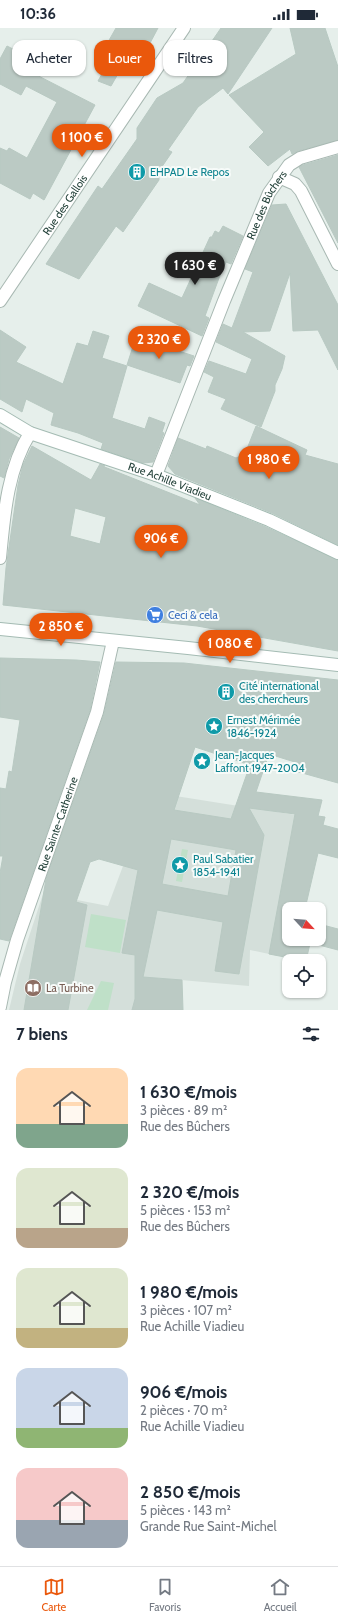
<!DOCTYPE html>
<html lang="fr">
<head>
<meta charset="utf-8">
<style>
  :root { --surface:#fff; --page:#f2f2f3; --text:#1f2937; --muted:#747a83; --line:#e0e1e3; --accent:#ea580c }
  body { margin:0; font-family:Cabin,sans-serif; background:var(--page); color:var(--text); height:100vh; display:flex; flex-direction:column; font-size:15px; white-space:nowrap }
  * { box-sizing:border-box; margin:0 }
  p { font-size:13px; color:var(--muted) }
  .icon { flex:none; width:22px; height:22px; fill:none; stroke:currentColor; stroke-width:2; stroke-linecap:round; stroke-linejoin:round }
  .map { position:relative; height:982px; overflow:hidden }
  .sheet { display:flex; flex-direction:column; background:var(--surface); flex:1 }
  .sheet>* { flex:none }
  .hud { position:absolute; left:12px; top:12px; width:314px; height:36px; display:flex; gap:8px }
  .needle { width:26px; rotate:116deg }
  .tools { position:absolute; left:282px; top:874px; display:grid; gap:8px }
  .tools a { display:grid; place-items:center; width:44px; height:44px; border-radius:8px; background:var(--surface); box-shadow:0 1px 3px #0004; font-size:20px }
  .price { position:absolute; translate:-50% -34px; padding:0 9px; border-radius:14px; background:var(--accent); color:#fff; font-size:13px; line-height:26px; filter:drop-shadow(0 1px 2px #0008) }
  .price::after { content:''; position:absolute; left:50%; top:24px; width:12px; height:9px; margin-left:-6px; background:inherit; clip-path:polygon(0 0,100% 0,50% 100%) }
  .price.active { background:#222; color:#fff }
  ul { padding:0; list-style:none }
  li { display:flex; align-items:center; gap:12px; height:100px; padding:0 16px }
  li span { display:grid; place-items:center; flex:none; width:112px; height:80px; border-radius:12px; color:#555 }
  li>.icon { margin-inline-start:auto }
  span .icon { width:48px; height:48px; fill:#fffc; stroke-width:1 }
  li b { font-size:17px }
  h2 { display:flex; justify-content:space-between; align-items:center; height:48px; padding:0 16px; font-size:17px }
  .pill { padding:0 14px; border-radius:12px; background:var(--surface); box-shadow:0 1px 3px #0004; font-size:14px; line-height:36px }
  .pill.active { background:var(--accent); color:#fff }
  .status { display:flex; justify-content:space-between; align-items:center; height:28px; padding:0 20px; background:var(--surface); direction:ltr }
  .status svg { height:11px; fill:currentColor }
  .dock { display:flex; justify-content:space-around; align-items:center; height:56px; border-top:1px solid var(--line); background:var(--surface); font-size:11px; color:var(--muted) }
  .dock a { display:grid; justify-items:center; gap:2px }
  .dock .active { color:var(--accent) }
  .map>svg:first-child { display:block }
  .built { fill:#d4dfda }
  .green { fill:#bfe0c8 }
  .building { fill:#bbcac4; stroke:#b8c9c2; fill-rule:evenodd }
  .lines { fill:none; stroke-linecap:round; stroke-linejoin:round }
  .street-casing { stroke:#a8b8b2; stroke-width:14 }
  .secondary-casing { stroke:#a4bbb3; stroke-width:14 }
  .street { stroke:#fff; stroke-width:12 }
  .secondary { stroke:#fff; stroke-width:12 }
  .labels { text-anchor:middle; stroke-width:4; stroke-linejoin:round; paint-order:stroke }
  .culture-label { font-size:11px; fill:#0d838f; stroke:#f7fbf9; text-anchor:start }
  .street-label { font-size:11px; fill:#24423a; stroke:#f7fbf9 }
  .shop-label { font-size:11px; fill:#366cbe; stroke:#f7fbf9; text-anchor:start }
  .education-label { font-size:11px; fill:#785e54; stroke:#f7fbf9; text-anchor:start }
</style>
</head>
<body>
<div class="status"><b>10:36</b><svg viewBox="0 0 49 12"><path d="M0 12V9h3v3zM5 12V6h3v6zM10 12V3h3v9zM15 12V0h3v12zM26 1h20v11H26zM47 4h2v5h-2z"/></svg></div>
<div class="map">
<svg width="338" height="982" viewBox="0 0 338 982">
  <rect width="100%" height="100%" fill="#e6efeb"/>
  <path class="built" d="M 163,766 L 315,790 L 289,881 L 289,902 L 283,929 L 250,922 L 249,958 L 158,950 L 159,982 L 9,982 L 20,936 L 44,863 L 77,872 L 108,878 L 123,838 Z"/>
  <g class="green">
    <path d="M 182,821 L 188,822 L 182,854 L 176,853 Z"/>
    <path d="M 91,886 L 126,892 L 120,925 L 85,919 Z"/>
    <path d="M 101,953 L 114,955 L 108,982 L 87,982 Z"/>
  </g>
  <g class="building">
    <path d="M 116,0 L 158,0 L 141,32 L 139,31 L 136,38 L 126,32 L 111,58 L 98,53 L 113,26 L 104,21 Z"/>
    <path d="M 221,0 L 272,0 L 228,66 L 223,60 L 198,79 L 168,122 L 172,124 L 159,143 L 159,152 L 123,204 L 116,198 L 79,251 L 46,236 L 98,158 L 102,161 L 137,111 L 137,100 L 157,70 L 183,55 Z"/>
    <path d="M 290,0 L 325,0 L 338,39 L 338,112 L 298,123 L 292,126 L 290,121 L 268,138 L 249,119 L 264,104 L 229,67 L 296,26 Z"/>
    <path d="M 7,18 L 27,28 L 21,39 L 95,77 L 44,172 L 33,165 L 30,171 L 0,155 L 0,120 L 7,123 L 9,120 L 27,130 L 57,74 L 26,58 L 21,67 L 0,56 L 0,31 Z"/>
    <path d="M 338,127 L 338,215 L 299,139 L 303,137 Z"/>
    <path d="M 286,176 L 338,277 L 338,342 L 318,302 L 293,303 L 290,245 L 270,303 L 243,304 L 285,328 L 282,341 L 275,357 L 275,363 L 261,399 L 221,381 L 226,371 L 208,364 L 214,349 L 204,344 L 209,333 L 246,346 L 252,331 L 216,314 L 223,296 L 232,300 L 253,244 L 245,241 L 272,177 Z"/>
    <path d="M 223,198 L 243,208 L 231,236 L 226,234 L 219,250 L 205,288 L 209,290 L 202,308 L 138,278 L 149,255 L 182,270 L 210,209 L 212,209 L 215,203 L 219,205 Z"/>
    <path d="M 0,302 L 26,319 L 16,334 L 63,356 L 77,315 L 88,318 L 93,303 L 109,308 L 102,330 L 127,338 L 112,390 L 145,401 L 149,389 L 165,395 L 162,404 L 164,405 L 153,434 L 143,435 L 101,421 L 103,415 L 78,405 L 51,397 L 54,385 L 26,371 L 22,384 L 0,371 Z"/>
    <path d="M 136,309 L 194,328 L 190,338 L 187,337 L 180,355 L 127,337 Z"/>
    <path d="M 256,398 L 307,422 L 305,427 L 338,436 L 338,517 L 272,485 L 175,446 L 168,438 L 178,410 L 206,421 L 207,418 L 236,430 L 245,426 Z"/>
    <path d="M 0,399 L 19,410 L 9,431 L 4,450 L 0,448 Z"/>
    <path d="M 32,418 L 91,452 L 100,436 L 105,438 L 102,438 L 200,477 L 195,470 L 266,499 L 338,532 L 338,623 L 197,598 L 3,577 L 6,540 L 18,457 L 23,437 ZM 75,480 L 106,489 L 100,516 L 70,508 Z"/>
    <path d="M 0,630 L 76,632 L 100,634 L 90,682 L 9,913 L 0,911 L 0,845 L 3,828 L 0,828 L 0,760 L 6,761 L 9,743 L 12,744 L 20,692 L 0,689 Z"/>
    <path d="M 116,634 L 184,635 L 338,652 L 338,755 L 295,743 L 298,735 L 269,726 L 256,764 L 322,772 L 318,788 L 325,789 L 323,797 L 338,801 L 338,830 L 318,825 L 305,881 L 289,881 L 289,911 L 311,911 L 306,933 L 269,926 L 295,786 L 249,780 L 264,807 L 239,946 L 215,943 L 223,894 L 157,882 L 143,949 L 182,952 L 183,982 L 132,982 L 135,971 L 135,927 L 122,925 L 138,842 L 99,831 L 90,834 L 76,874 L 87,877 L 68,982 L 24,982 L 46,851 L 104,686 ZM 195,719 L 250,737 L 231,791 L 174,782 ZM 171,811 L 236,822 L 228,868 L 162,856 Z"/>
    <path d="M 319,896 L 338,901 L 338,922 L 319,917 Z"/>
  </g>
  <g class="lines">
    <defs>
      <g id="street">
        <path d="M 279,149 L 295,156 L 301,163 L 338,236"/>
        <path id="s1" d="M 0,273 L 184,0"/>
        <path id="s2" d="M 156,447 L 224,273 L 269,165 L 289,137 L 300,130 L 338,119"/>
        <path d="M 0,530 C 4,488 7,442 30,405"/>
        <path id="s3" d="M 0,979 L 5,954 L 17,912 L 97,684 L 113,613"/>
      </g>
      <g id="secondary">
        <path id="s4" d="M 0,387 L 30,405 L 156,447 L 269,492 L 338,525"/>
        <path d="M 0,601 L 188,620 L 338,637"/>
      </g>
    </defs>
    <use href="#street" class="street-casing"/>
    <use href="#secondary" class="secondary-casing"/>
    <use href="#street" class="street"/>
    <use href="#secondary" class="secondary"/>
  </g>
  <defs>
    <symbol id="building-disc" viewBox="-11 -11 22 22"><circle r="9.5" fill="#0f9aa8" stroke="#f7fbf9"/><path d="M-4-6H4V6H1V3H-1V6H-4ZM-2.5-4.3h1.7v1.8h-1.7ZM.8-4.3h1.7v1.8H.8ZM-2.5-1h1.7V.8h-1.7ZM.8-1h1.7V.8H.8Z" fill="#fff"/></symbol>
    <symbol id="supermarket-disc" viewBox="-11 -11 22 22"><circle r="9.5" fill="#3f7fe0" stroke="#f7fbf9"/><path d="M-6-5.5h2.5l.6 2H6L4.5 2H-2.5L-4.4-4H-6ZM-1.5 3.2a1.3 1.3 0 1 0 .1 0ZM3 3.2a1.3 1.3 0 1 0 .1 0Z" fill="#fff"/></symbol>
    <symbol id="sight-disc" viewBox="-11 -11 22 22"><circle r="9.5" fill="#0f9aa8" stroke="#f7fbf9"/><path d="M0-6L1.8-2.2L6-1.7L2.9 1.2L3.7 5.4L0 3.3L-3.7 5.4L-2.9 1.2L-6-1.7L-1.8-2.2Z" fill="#fff"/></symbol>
    <symbol id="library-disc" viewBox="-11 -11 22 22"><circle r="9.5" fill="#8d6e63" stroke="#f7fbf9"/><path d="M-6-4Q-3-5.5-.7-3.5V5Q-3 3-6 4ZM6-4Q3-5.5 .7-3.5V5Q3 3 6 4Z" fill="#fff"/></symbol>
  </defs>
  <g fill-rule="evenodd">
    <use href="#building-disc" x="127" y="134" width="20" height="20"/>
    <use href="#supermarket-disc" x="145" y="577" width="20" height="20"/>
    <use href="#building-disc" x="216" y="654" width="20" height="20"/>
    <use href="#sight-disc" x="204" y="688" width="20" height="20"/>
    <use href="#sight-disc" x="192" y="723" width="20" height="20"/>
    <use href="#sight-disc" x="170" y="827" width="20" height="20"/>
    <use href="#library-disc" x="23" y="950" width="20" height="20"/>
  </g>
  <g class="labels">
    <g class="culture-label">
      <text x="150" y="148">EHPAD Le Repos</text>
      <text x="239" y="662">Cité international<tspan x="239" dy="13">des chercheurs</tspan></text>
      <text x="227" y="696">Ernest Mérimée<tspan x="227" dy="13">1846-1924</tspan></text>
      <text x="215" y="731">Jean-Jacques<tspan x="215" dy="13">Laffont 1947-2004</tspan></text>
      <text x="193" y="835">Paul Sabatier<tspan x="193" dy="13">1854-1941</tspan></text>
    </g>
    <g class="street-label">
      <text dy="4" stroke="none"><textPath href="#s1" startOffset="116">Rue des Gallois</textPath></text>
      <text dy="4" stroke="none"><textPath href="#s2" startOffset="292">Rue des Bûchers</textPath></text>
      <text dy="4" stroke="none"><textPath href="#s4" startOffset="183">Rue Achille Viadieu</textPath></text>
      <text dy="4" stroke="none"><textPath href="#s3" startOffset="192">Rue Sainte-Catherine</textPath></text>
    </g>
    <g class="shop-label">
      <text x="168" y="591">Ceci &amp; cela</text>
    </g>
    <g class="education-label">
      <text x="46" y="964">La Turbine</text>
    </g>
  </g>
</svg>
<div class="tools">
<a><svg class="needle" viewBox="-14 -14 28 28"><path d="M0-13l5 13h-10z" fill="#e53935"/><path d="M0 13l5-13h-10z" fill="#747a83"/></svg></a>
<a><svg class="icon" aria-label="locate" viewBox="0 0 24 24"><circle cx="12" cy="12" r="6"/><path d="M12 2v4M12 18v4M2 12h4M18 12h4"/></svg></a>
</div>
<b class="price" style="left:82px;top:130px">1 100 €</b>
<b class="price active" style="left:195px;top:258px">1 630 €</b>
<b class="price" style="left:159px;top:332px">2 320 €</b>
<b class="price" style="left:269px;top:452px">1 980 €</b>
<b class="price" style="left:161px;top:531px">906 €</b>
<b class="price" style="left:61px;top:619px">2 850 €</b>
<b class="price" style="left:230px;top:636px">1 080 €</b>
<div class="hud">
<a class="pill">Acheter</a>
<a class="pill active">Louer</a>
<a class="pill">Filtres</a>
</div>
</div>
<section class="sheet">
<h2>7 biens<svg class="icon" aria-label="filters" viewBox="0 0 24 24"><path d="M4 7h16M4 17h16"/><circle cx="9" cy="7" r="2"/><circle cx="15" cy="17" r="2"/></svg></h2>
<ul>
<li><span style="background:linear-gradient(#ffd9b3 70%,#7fa58c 0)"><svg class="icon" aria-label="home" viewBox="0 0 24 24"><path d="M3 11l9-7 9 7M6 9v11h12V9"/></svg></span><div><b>1 630 €/mois</b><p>3 pièces · 89 m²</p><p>Rue des Bûchers</p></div></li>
<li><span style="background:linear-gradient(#dfe7d0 75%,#b9a48a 0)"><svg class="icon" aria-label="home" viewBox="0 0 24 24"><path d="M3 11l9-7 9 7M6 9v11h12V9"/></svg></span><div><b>2 320 €/mois</b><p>5 pièces · 153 m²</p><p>Rue des Bûchers</p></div></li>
<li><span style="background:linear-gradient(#dfe7d0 75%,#c2b280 0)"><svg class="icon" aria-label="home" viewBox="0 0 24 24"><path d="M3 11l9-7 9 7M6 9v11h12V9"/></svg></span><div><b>1 980 €/mois</b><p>3 pièces · 107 m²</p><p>Rue Achille Viadieu</p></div></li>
<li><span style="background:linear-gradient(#c9d6e8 75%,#8fb573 0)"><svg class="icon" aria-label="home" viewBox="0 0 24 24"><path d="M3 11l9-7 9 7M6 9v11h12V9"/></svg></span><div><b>906 €/mois</b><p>2 pièces · 70 m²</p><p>Rue Achille Viadieu</p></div></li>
<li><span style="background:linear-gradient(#f6c9c9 65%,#9aa5b1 0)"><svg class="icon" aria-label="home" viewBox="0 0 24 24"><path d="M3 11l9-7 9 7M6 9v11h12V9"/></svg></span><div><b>2 850 €/mois</b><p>5 pièces · 143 m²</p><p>Grande Rue Saint-Michel</p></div></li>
</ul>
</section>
<nav class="dock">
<a class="active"><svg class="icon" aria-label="map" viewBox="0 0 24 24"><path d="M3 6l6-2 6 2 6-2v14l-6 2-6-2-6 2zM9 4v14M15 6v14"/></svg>Carte</a>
<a><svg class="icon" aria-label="saved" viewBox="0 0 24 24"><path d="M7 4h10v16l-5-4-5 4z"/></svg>Favoris</a>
<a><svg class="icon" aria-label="home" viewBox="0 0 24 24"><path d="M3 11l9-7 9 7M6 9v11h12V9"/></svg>Accueil</a>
</nav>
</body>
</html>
